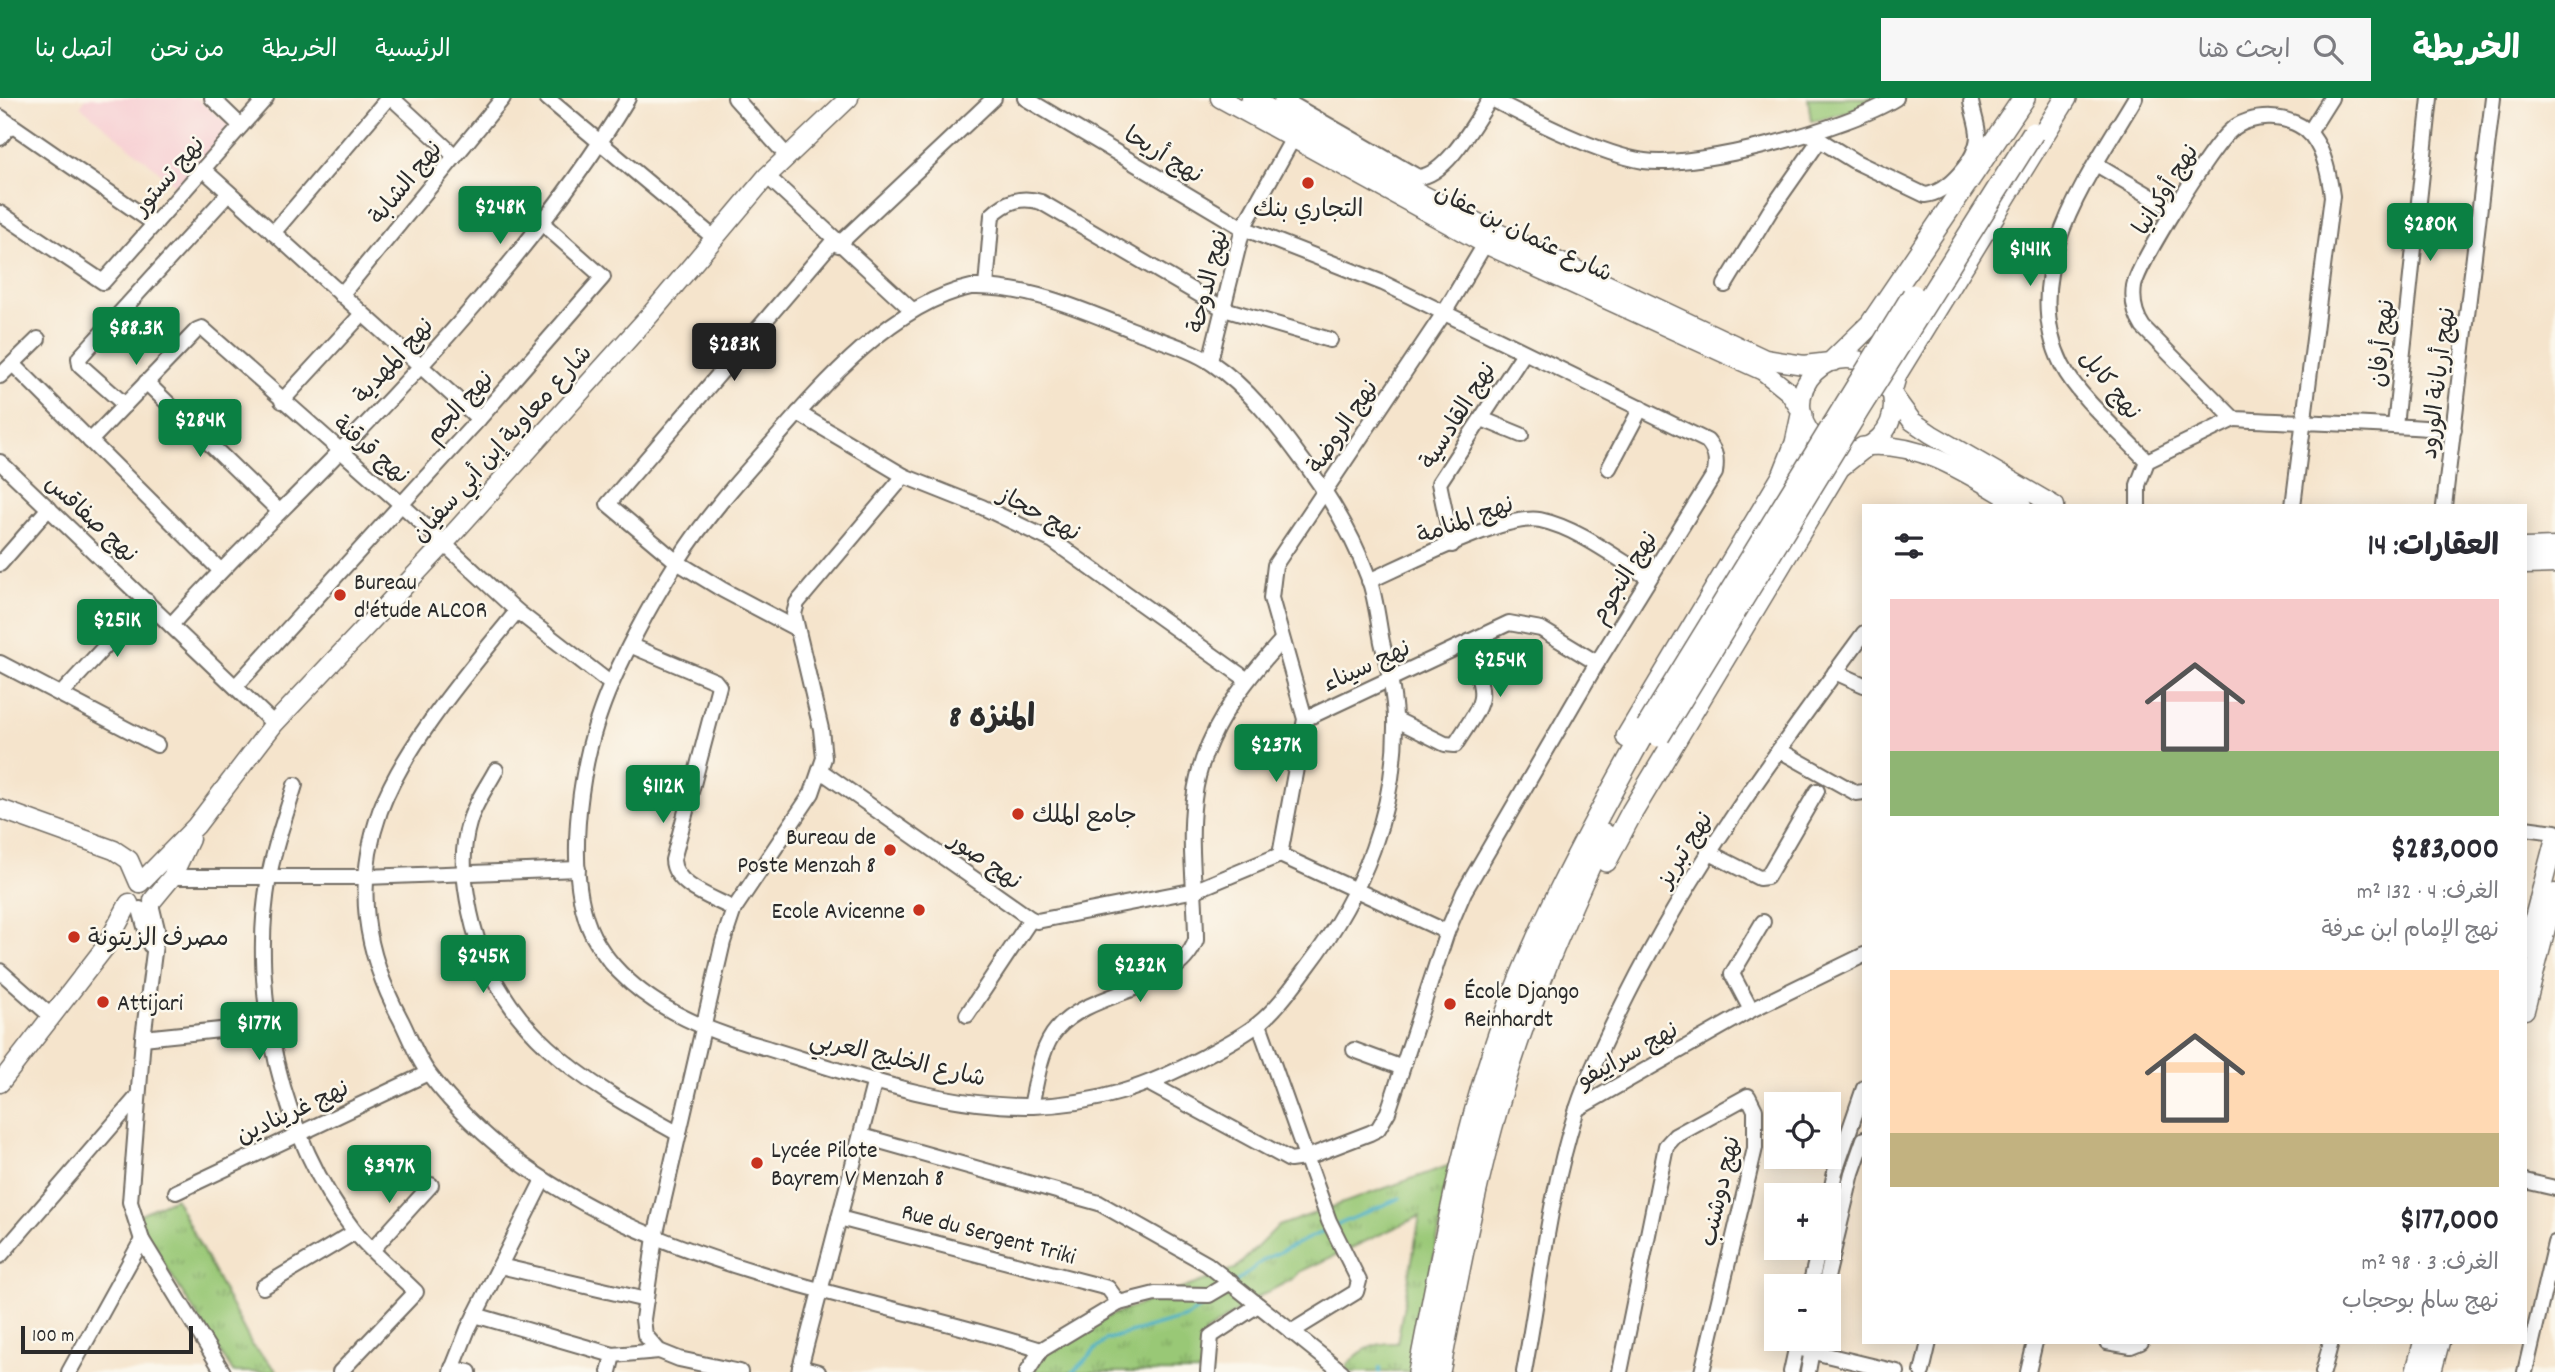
<!DOCTYPE html>
<html lang="ar">
<head>
<meta charset="utf-8">
<style>
  :root { --surface:#fff; --page:#f7f7f7; --text:#2b2b33; --muted:#7c7c81; --accent:#0b8043 }
  body { margin:0; font-family:Dekko,"Playpen Sans Arabic",sans-serif; background:var(--page); color:var(--text); direction:rtl; height:100vh; display:flex; flex-direction:column; font-size:26px; white-space:nowrap }
  * { box-sizing:border-box; margin:0 }
  p { font-size:23px; color:var(--muted) }
  .icon { flex:none; width:38px; height:38px; fill:none; stroke:currentColor; stroke-width:2; stroke-linecap:round; stroke-linejoin:round }
  .map { position:relative; flex:1; overflow:hidden; direction:ltr }
  .panel { position:absolute; left:1862px; top:406px; width:665px; height:840px; display:flex; flex-direction:column; background:var(--surface); border-radius:0px; box-shadow:0 4px 18px #0003; direction:rtl }
  .panel>* { flex:none }
  .buttons { position:absolute; left:1764px; top:994px; display:grid; gap:14px }
  .buttons a { display:grid; place-items:center; width:77px; height:77px; border-radius:0px; background:var(--surface); box-shadow:0 4px 18px #0003; font-size:35px }
  .scale { position:absolute; left:21px; bottom:18px; width:172px; box-sizing:border-box; padding-left:7px; border:4px solid #2b2b2b; border-top:0; font-size:19px; line-height:24px; white-space:nowrap; color:#2b2b2b; -webkit-text-stroke:5px #fbf7ec; paint-order:stroke }
  .price { position:absolute; translate:-50% -60px; padding:0 16px; border-radius:7px; background:var(--accent); color:#fff; font-size:23px; line-height:46px; filter:drop-shadow(0 2px 4px #0008) }
  .price::after { content:''; position:absolute; left:50%; top:42px; width:21px; height:16px; margin-left:-10px; background:inherit; clip-path:polygon(0 0,100% 0,50% 100%) }
  .price.on { background:#222; color:#fff }
  ul { padding:0; list-style:none }
  li { display:grid; align-content:center; gap:14px; height:371px; padding:0 28px }
  li span { display:grid; place-items:center; height:217px; border-radius:0px; color:#555 }
  li>.icon { margin-inline-start:auto }
  span .icon { width:126px; height:126px; fill:#fffc; stroke-width:1 }
  li b { font-size:30px }
  h2 { display:flex; justify-content:space-between; align-items:center; height:84px; padding:0 28px; font-size:30px }
  header { display:flex; align-items:center; gap:42px; box-sizing:border-box; height:98px; padding:0 35px; background:var(--accent); color:#fff }
  header strong { font-size:33px }
  nav { display:flex; gap:38px; margin-inline-start:auto; font-size:24px }
  .search { width:490px; height:63px; background:var(--page); display:flex; align-items:center; gap:18px; box-sizing:border-box; padding:0 24px; border-radius:0px; color:var(--muted); font-size:26px }
  .map>svg:first-child { display:block }
  .built { fill:#f7cfd3 }
  .grass { fill:url(#grass-tufts); stroke:#627a50; stroke-width:2 }
  .park { fill:#99c876; stroke:#627a50; stroke-width:2 }
  .lines { fill:none; stroke-linecap:round; stroke-linejoin:round }
  .stream { stroke:#46afc4; stroke-width:3.5 }
  .minor-casing { stroke:#726c63; stroke-width:18 }
  .major-casing { stroke:#726c63; stroke-width:21 }
  .highway-casing { stroke:#726c63; stroke-width:24 }
  .minor { stroke:#fff; stroke-width:14 }
  .major { stroke:#fff; stroke-width:18 }
  .highway { stroke:#fff; stroke-width:21 }
  .highway-bridge-casing { stroke:#726c63; stroke-width:24; stroke-linecap:butt }
  .highway-bridge { stroke:#fff; stroke-width:21 }
  .poi-dot { fill:#c8321e; stroke:#fbf7ec; stroke-width:2.5 }
  .labels { text-anchor:middle; stroke-width:5; stroke-linejoin:round; paint-order:stroke }
  .street-label { font-size:24px; fill:#2b2b2b; stroke:#fbf7ec }
  .poi-label { font-size:24px; fill:#2b2b2b; stroke:#fbf7ec; text-anchor:start }
  .district-label { font-size:32px; font-weight:bold; fill:#2b2b2b; stroke:#fbf7ec }
</style>
</head>
<body>
<header>
<strong>الخريطة</strong>
<div class="search"><svg class="icon" aria-label="search" viewBox="0 0 24 24"><circle cx="10" cy="10" r="6"/><path d="M15 15l6 6"/></svg>ابحث هنا</div>
<nav><a>الرئيسية</a><a>الخريطة</a><a>من نحن</a><a>اتصل بنا</a></nav>
</header>
<div class="map">
<svg width="2555" height="1274" viewBox="0 0 2555 1274">
  <defs>
    <pattern id="grass-tufts" width="24" height="20" patternUnits="userSpaceOnUse" patternTransform="scale(1.75)"><rect width="24" height="20" fill="#99c876"/><path d="M3 7l-1-3M5 7V3M7 7l1-3M15 17l-1-3M17 17v-4M19 17l1-3" fill="none" stroke="#7da361"/></pattern>
  </defs>
  <rect width="100%" height="100%" fill="#fbf7ec"/>
  <filter id="ink" filterUnits="userSpaceOnUse"><feTurbulence type="fractalNoise" baseFrequency=".0143" numOctaves="2"/><feDisplacementMap in="SourceGraphic" scale="14" xChannelSelector="R" yChannelSelector="G"/><feConvolveMatrix kernelMatrix="1 2 1 2 8 2 1 2 1" color-interpolation-filters="sRGB"/></filter>
  <filter id="wash" filterUnits="userSpaceOnUse"><feTurbulence type="fractalNoise" baseFrequency=".00686" numOctaves="4" result="noise"/><feDisplacementMap in="SourceGraphic" scale="28" xChannelSelector="R" yChannelSelector="G"/><feGaussianBlur stdDeviation="1.57" result="paint"/><feColorMatrix in="noise" values="0 0 0 0 0 0 0 0 0 0 0 0 0 0 0 0 0 1.4 0 .05"/><feComposite in="paint" operator="in"/></filter>
  <g filter="url(#wash)">
    <rect width="100%" height="100%" fill="#f5e4cc"/>
    <path class="built" d="M 86,0 L 196,0 L 230,28 L 179,90 L 80,8 Z"/>
    <g class="grass">
      <path d="M 1453,1066 L 1410,1274 L 1349,1274 L 1346,1269 C 1359,1251 1376,1244 1397,1245 L 1420,1118 L 1299,1174 L 1293,1181 L 1256,1200 L 1205,1235 L 1204,1274 L 1033,1274 L 1047,1253 L 1112,1217 L 1235,1171 L 1278,1128 Z"/>
      <path d="M 175,1100 L 252,1247 L 278,1274 L 233,1274 L 147,1139 L 138,1117 Z"/>
    </g>
    <path class="park" d="M 1808,0 L 1880,0 L 1850,14 L 1811,23 Z"/>
    <g class="lines">
      <g class="stream">
        <path d="M 1335,1128 L 1400,1100"/>
        <path d="M 1235,1185 L 1265,1161 L 1328,1131"/>
        <path d="M 1073,1274 L 1105,1242 L 1186,1219 L 1215,1201"/>
        <path d="M 1379,1274 L 1380,1270"/>
      </g>
    </g>
  </g>
  <g filter="url(#ink)">
    <g class="lines">
      <defs>
        <g id="minor">
          <path d="M 212,0 L 241,28"/>
          <path d="M 392,0 L 455,58"/>
          <path d="M 547,0 L 713,139"/>
          <path d="M 735,0 L 787,58"/>
          <path d="M 1025,0 L 1243,130 L 1383,185 L 1707,343 C 1716,354 1717,361 1715,375 L 1597,565 L 1464,794 L 1447,834 L 1388,1014 L 1378,1031 L 1370,1035 L 1305,1060 L 1290,1062 L 1152,987"/>
          <path d="M 1281,0 L 1418,79 C 1447,78 1476,22 1491,0"/>
          <path d="M 1490,0 C 1531,21 1599,56 1644,63 C 1698,71 1849,30 1896,0"/>
          <path d="M 2135,0 C 2089,78 2016,174 2062,267 C 2079,300 2121,335 2147,363"/>
          <path d="M 0,19 L 155,126"/>
          <path d="M 2309,35 L 2331,0"/>
          <path d="M 1810,36 L 1854,63 L 1925,97 C 1948,95 1977,61 1978,38 C 1978,27 1973,15 1971,4"/>
          <path d="M 0,40 L 11,27"/>
          <path d="M 2096,66 L 2174,112"/>
          <path d="M 203,71 L 479,321"/>
          <path d="M 767,78 L 911,211"/>
          <path d="M 0,115 L 103,184 L 266,0"/>
          <path d="M 273,135 L 388,0"/>
          <path d="M 838,147 L 994,0"/>
          <path d="M 1725,187 L 1770,113 L 1819,43"/>
          <path d="M 971,189 C 1025,187 1081,211 1130,231 C 1157,242 1190,250 1213,266 C 1247,289 1276,326 1300,359 C 1328,395 1353,438 1369,481 C 1376,501 1378,523 1382,544 C 1388,568 1394,594 1395,619 C 1397,711 1363,796 1308,868 C 1293,888 1277,911 1258,926 C 1242,939 1221,949 1203,959 C 1147,989 1098,1006 1033,1008 C 936,1010 838,971 747,944 C 687,926 624,896 593,838 C 564,780 579,671 601,612 C 617,567 651,505 677,464 C 704,421 739,382 773,344 C 823,286 894,205 971,189 Z"/>
          <path d="M 986,189 L 992,117 C 1007,103 1021,98 1041,104 L 1224,211 L 1330,242"/>
          <path d="M 341,197 L 503,0"/>
          <path d="M 1210,263 L 1243,130 L 1292,42"/>
          <path d="M 13,266 L 220,472"/>
          <path d="M 0,278 L 38,241"/>
          <path d="M 146,284 L 278,412"/>
          <path d="M 282,303 L 362,216"/>
          <path d="M 125,307 L 80,267 L 79,260 L 229,95"/>
          <path d="M 798,315 L 904,378 L 982,409 L 1053,443 L 1246,581"/>
          <path d="M 1482,321 L 1521,337"/>
          <path d="M 2395,328 L 2430,0"/>
          <path d="M 90,343 L 197,232 L 202,230 L 401,406 L 517,513 L 611,586"/>
          <path d="M 0,364 L 274,626"/>
          <path d="M 1609,370 L 1641,310"/>
          <path d="M 2138,408 L 2138,387 L 2147,363 L 2234,321"/>
          <path d="M 2293,408 L 2332,98 C 2329,77 2325,55 2312,38 C 2294,15 2249,14 2229,34 C 2210,51 2139,164 2134,188 C 2132,202 2135,217 2143,229 L 2234,321 C 2308,325 2381,326 2454,332"/>
          <path d="M 2444,408 L 2493,0"/>
          <path d="M 1452,447 L 1439,385 L 1524,255"/>
          <path d="M 0,466 L 49,410"/>
          <path d="M 1369,483 C 1405,467 1505,415 1540,422 C 1578,430 1616,460 1649,480"/>
          <path d="M 517,513 C 473,568 404,647 380,713 C 354,788 364,853 401,922 C 410,940 417,960 429,976 C 571,1163 833,1186 1041,1252"/>
          <path d="M 171,527 C 225,466 284,411 341,352 C 443,248 553,125 628,0"/>
          <path d="M 797,531 L 723,492 L 677,464 L 608,406 L 834,142"/>
          <path d="M 632,548 L 715,583 L 719,588 L 673,762 C 674,788 714,800 734,811"/>
          <path d="M 0,565 L 157,647"/>
          <path d="M 1835,574 L 1864,587"/>
          <path d="M 236,588 L 479,321 L 603,179 L 542,125"/>
          <path d="M 62,595 L 147,503"/>
          <path d="M 1305,621 L 1509,525 L 1541,531 L 1597,565"/>
          <path d="M 1395,621 L 1445,646 L 1455,647 C 1488,596 1488,603 1466,546"/>
          <path d="M 1779,652 L 1856,695 L 1864,694"/>
          <path d="M 496,672 C 487,689 474,706 469,725 C 460,755 464,784 470,814 C 494,930 583,984 679,1036"/>
          <path d="M 821,673 L 1031,821 L 967,917"/>
          <path d="M 295,687 C 286,717 274,748 269,779 C 248,895 282,1041 355,1134 C 372,1155 396,1174 416,1194 L 340,1274"/>
          <path d="M 2525,730 L 2555,734"/>
          <path d="M 1708,754 L 1759,780 L 1767,779 L 1817,693"/>
          <path d="M 1280,757 L 1447,834"/>
          <path d="M 172,779 L 365,779 L 578,771"/>
          <path d="M 151,806 L 157,831 L 143,940 L 130,1104 L 142,1142 L 223,1274"/>
          <path d="M 140,811 L 150,847"/>
          <path d="M 1031,821 L 1037,823 L 1196,792 L 1280,757 L 1305,621 L 1271,500 L 1275,467 L 1444,215 L 1485,146"/>
          <path d="M 0,873 L 52,919"/>
          <path d="M 1751,912 L 1732,876 L 1763,824"/>
          <path d="M 1259,926 L 1329,1123 L 1359,1183 L 1356,1194 L 1291,1234"/>
          <path d="M 143,940 L 268,927"/>
          <path d="M 1354,952 L 1400,969"/>
          <path d="M 1031,1008 C 1037,983 1040,950 1057,931 C 1091,891 1177,894 1196,842 C 1196,795 1188,747 1194,701 C 1201,639 1240,588 1281,543"/>
          <path d="M 1577,1011 L 1751,912 L 1864,857"/>
          <path d="M 862,1038 L 1099,1105 L 1207,1166 L 1342,1274"/>
          <path d="M 2525,1083 L 2555,1090"/>
          <path d="M 176,1094 L 428,975"/>
          <path d="M 1829,1103 L 1835,1074 L 1864,990"/>
          <path d="M 839,1120 L 1108,1190 L 1119,1205"/>
          <path d="M 373,1151 L 431,1087"/>
          <path d="M 0,1158 L 137,999"/>
          <path d="M 500,1168 L 646,1202"/>
          <path d="M 1810,1188 L 1819,1150"/>
          <path d="M 1825,1188 L 1852,1075 L 1864,1041"/>
          <path d="M 263,1189 L 355,1134"/>
          <path d="M 475,1217 L 613,1257 L 659,1253"/>
          <path d="M 2107,1244 L 2131,1248 L 2141,1244"/>
          <path d="M 1797,1250 L 1897,1274"/>
          <path d="M 800,1269 L 818,1274"/>
          <path d="M 452,1270 L 469,1274"/>
          <path d="M 69,1274 L 142,1142"/>
          <path d="M 451,1274 L 468,1231 L 543,1082"/>
          <path d="M 609,1274 L 613,1257"/>
          <path d="M 740,1274 L 679,1261 L 659,1253 L 645,1237 L 643,1221 L 655,1139 L 723,844 L 734,811 L 812,695 L 824,660 L 821,631 L 794,516 L 797,505 L 904,378"/>
          <path d="M 799,1274 L 875,982"/>
          <path d="M 1027,1274 L 1041,1252 L 1119,1205 L 1155,1196 L 1209,1197 L 1231,1184"/>
          <path d="M 1208,1274 L 1211,1238 L 1258,1207"/>
          <path d="M 1524,1274 C 1540,1188 1549,1097 1576,1014 C 1589,974 1608,936 1627,898 C 1692,768 1778,652 1864,535"/>
          <path d="M 1620,1274 L 1666,1048 L 1675,1038 L 1748,998 L 1755,1012 L 1755,1050 L 1702,1274"/>
          <path d="M 1791,1274 L 1798,1242"/>
          <path d="M 1808,1274 L 1814,1241"/>
          <path d="M 1922,1274 L 1929,1244"/>
          <path d="M 2028,1274 L 2035,1244"/>
          <path d="M 2323,1274 L 2331,1244"/>
          <path d="M 2525,1274 L 2555,1145"/>
        </g>
        <g id="major">
          <path d="M 1220,0 L 1485,146 L 1763,273 L 1789,294 L 1801,313"/>
          <path d="M 1251,0 L 1412,91 L 1494,133 L 1765,261 L 1804,267 L 1830,264"/>
          <circle cx="1847" cy="307" r="46"/>
          <path d="M 1893,297 L 1912,323 L 1931,336 L 2055,408"/>
          <path d="M 1868,348 C 1926,344 1973,380 2022,408"/>
          <path d="M 2525,450 L 2555,449"/>
          <path d="M 2525,467 L 2555,466"/>
          <path d="M 0,711 L 114,752 L 129,762 L 139,785"/>
          <path d="M 140,785 L 196,728 L 274,626 L 443,447 L 650,217 L 767,78 L 849,0"/>
          <path d="M 153,802 L 172,779 L 190,741"/>
          <path d="M 2525,854 L 2555,740"/>
          <path d="M 2525,912 L 2555,795"/>
          <path d="M 0,985 L 106,848 L 129,805"/>
          <path d="M 2415,1274 L 2423,1244"/>
          <path d="M 2432,1274 L 2440,1244"/>
        </g>
        <g id="highway">
          <path d="M 1834,262 L 1871,226 L 2024,0"/>
          <path d="M 1891,293 L 1896,276 L 2066,0"/>
          <path d="M 1627,639 L 1783,378 L 1796,345 L 1802,317"/>
          <path d="M 1606,763 L 1632,714 L 1839,369 L 1863,350"/>
          <path d="M 1419,1274 C 1440,1167 1459,1058 1493,954 C 1530,840 1589,733 1647,629"/>
          <path d="M 1439,1274 C 1457,1183 1473,1092 1499,1003 C 1525,911 1564,822 1604,736"/>
        </g>
      </defs>
      <use href="#minor" class="minor-casing"/>
      <use href="#major" class="major-casing"/>
      <use href="#highway" class="highway-casing"/>
      <use href="#minor" class="minor"/>
      <use href="#major" class="major"/>
      <use href="#highway" class="highway"/>
      <defs>
        <g id="highway-bridge">
          <path d="M 1647,629 L 1913,197"/>
          <path d="M 1659,638 L 1859,311 L 2033,35"/>
        </g>
      </defs>
      <use href="#highway-bridge" class="highway-bridge-casing"/>
      <use href="#highway-bridge" class="highway-bridge"/>
    </g>
  </g>
  <g class="poi-dot">
    <circle cx="1308" cy="85" r="7"/>
    <circle cx="340" cy="497" r="7"/>
    <circle cx="1018" cy="716" r="7"/>
    <circle cx="890" cy="752" r="7"/>
    <circle cx="919" cy="812" r="7"/>
    <circle cx="74" cy="839" r="7"/>
    <circle cx="103" cy="904" r="7"/>
    <circle cx="1450" cy="906" r="7"/>
    <circle cx="757" cy="1065" r="7"/>
  </g>
  <g class="labels">
    <g class="street-label">
      <text transform="translate(1164 56) rotate(31)" y="8">نهج أريحا</text>
      <text transform="translate(168 77) rotate(-49)" y="8">نهج تستور</text>
      <text transform="translate(405 84) rotate(-51)" y="8">نهج الشابة</text>
      <text transform="translate(2165 91) rotate(-58)" y="8">نهج أوكرانيا</text>
      <text transform="translate(1524 134) rotate(26)" y="8">شارع عثمان بن عفان</text>
      <text transform="translate(1207 183) rotate(-76)" y="8">نهج الدوحة</text>
      <text transform="translate(2381 245) rotate(-84)" y="8">نهج أرفان</text>
      <text transform="translate(393 262) rotate(-48)" y="8">نهج المهدية</text>
      <text transform="translate(2437 285) rotate(-83)" y="8">نهج أريانة الورود</text>
      <text transform="translate(2111 286) rotate(51)" y="8">نهج كابل</text>
      <text transform="translate(459 308) rotate(-48)" y="8">نهج الجم</text>
      <text transform="translate(1457 317) rotate(-58)" y="8">نهج القادسية</text>
      <text transform="translate(1342 328) rotate(-56)" y="8">نهج الروضة</text>
      <text transform="translate(501 345) rotate(-48)" y="8">شارع معاوية إبن أبي سفيان</text>
      <text transform="translate(372 351) rotate(40)" y="8">نهج قرقنة</text>
      <text transform="translate(1040 415) rotate(28)" y="8">نهج حجاز</text>
      <text transform="translate(92 420) rotate(43)" y="8">نهج صفاقس</text>
      <text transform="translate(1465 421) rotate(-20)" y="8">نهج المنامة</text>
      <text transform="translate(1623 479) rotate(-58)" y="8">نهج النجوم</text>
      <text transform="translate(1366 567) rotate(-25)" y="8">نهج سيناء</text>
      <text transform="translate(1684 751) rotate(-58)" y="8">نهج تبريز</text>
      <text transform="translate(986 762) rotate(35)" y="8">نهج صور</text>
      <text transform="translate(1627 956) rotate(-29)" y="8">نهج سراييفو</text>
      <text transform="translate(898 960) rotate(13)" y="8">شارع الخليج العربي</text>
      <text transform="translate(292 1013) rotate(-25)" y="8">نهج غرينادين</text>
      <text transform="translate(1719 1093) rotate(-77)" y="8">نهج دوشنب</text>
      <text transform="translate(989 1135) rotate(15)" y="8">Rue du Sergent Triki</text>
    </g>
    <g class="poi-label">
      <text x="1308" y="118" text-anchor="middle">التجاري بنك</text>
      <text x="354" y="491">Bureau<tspan x="354" dy="28">d'étude ALCOR</tspan></text>
      <text x="1032" y="724">جامع الملك</text>
      <text x="876" y="746" text-anchor="end">Bureau de<tspan x="876" dy="28">Poste Menzah 8</tspan></text>
      <text x="905" y="820" text-anchor="end">Ecole Avicenne</text>
      <text x="88" y="847">مصرف الزيتونة</text>
      <text x="1464" y="900">École Django<tspan x="1464" dy="28">Reinhardt</tspan></text>
      <text x="117" y="912">Attijari</text>
      <text x="771" y="1059">Lycée Pilote<tspan x="771" dy="28">Bayrem V Menzah 8</tspan></text>
    </g>
    <g class="district-label">
      <text x="992" y="628">المنزه 8</text>
    </g>
  </g>
</svg>
<div class="buttons">
<a><svg class="icon" aria-label="locate" viewBox="0 0 24 24"><circle cx="12" cy="12" r="6"/><path d="M12 2v4M12 18v4M2 12h4M18 12h4"/></svg></a>
<a>+</a>
<a>−</a>
</div>
<div class="scale">100 m</div>
<b class="price" style="left:500px;top:148px">$248K</b>
<b class="price" style="left:2430px;top:165px">$280K</b>
<b class="price" style="left:2030px;top:190px">$141K</b>
<b class="price" style="left:136px;top:269px">$88.3K</b>
<b class="price on" style="left:734px;top:285px">$283K</b>
<b class="price" style="left:200px;top:361px">$284K</b>
<b class="price" style="left:117px;top:561px">$251K</b>
<b class="price" style="left:1500px;top:601px">$254K</b>
<b class="price" style="left:1276px;top:686px">$237K</b>
<b class="price" style="left:663px;top:727px">$112K</b>
<b class="price" style="left:483px;top:897px">$245K</b>
<b class="price" style="left:1140px;top:906px">$232K</b>
<b class="price" style="left:259px;top:964px">$177K</b>
<b class="price" style="left:389px;top:1107px">$397K</b>
<section class="panel">
<h2>العقارات: 14<svg class="icon" aria-label="filters" viewBox="0 0 24 24"><path d="M4 7h16M4 17h16"/><circle cx="9" cy="7" r="2"/><circle cx="15" cy="17" r="2"/></svg></h2>
<ul>
<li><span style="background:linear-gradient(#f6c9c9 70%,#8fb573 0)"><svg class="icon" aria-label="home" viewBox="0 0 24 24"><path d="M3 11l9-7 9 7M6 9v11h12V9"/></svg></span><div><b>$283,000</b><p>الغرف: 4 · 132 m²</p><p>نهج الإمام ابن عرفة</p></div></li>
<li><span style="background:linear-gradient(#ffd9b3 75%,#c2b280 0)"><svg class="icon" aria-label="home" viewBox="0 0 24 24"><path d="M3 11l9-7 9 7M6 9v11h12V9"/></svg></span><div><b>$177,000</b><p>الغرف: 3 · 98 m²</p><p>نهج سالم بوحجاب</p></div></li>
</ul>
</section>
</div>
</body>
</html>
